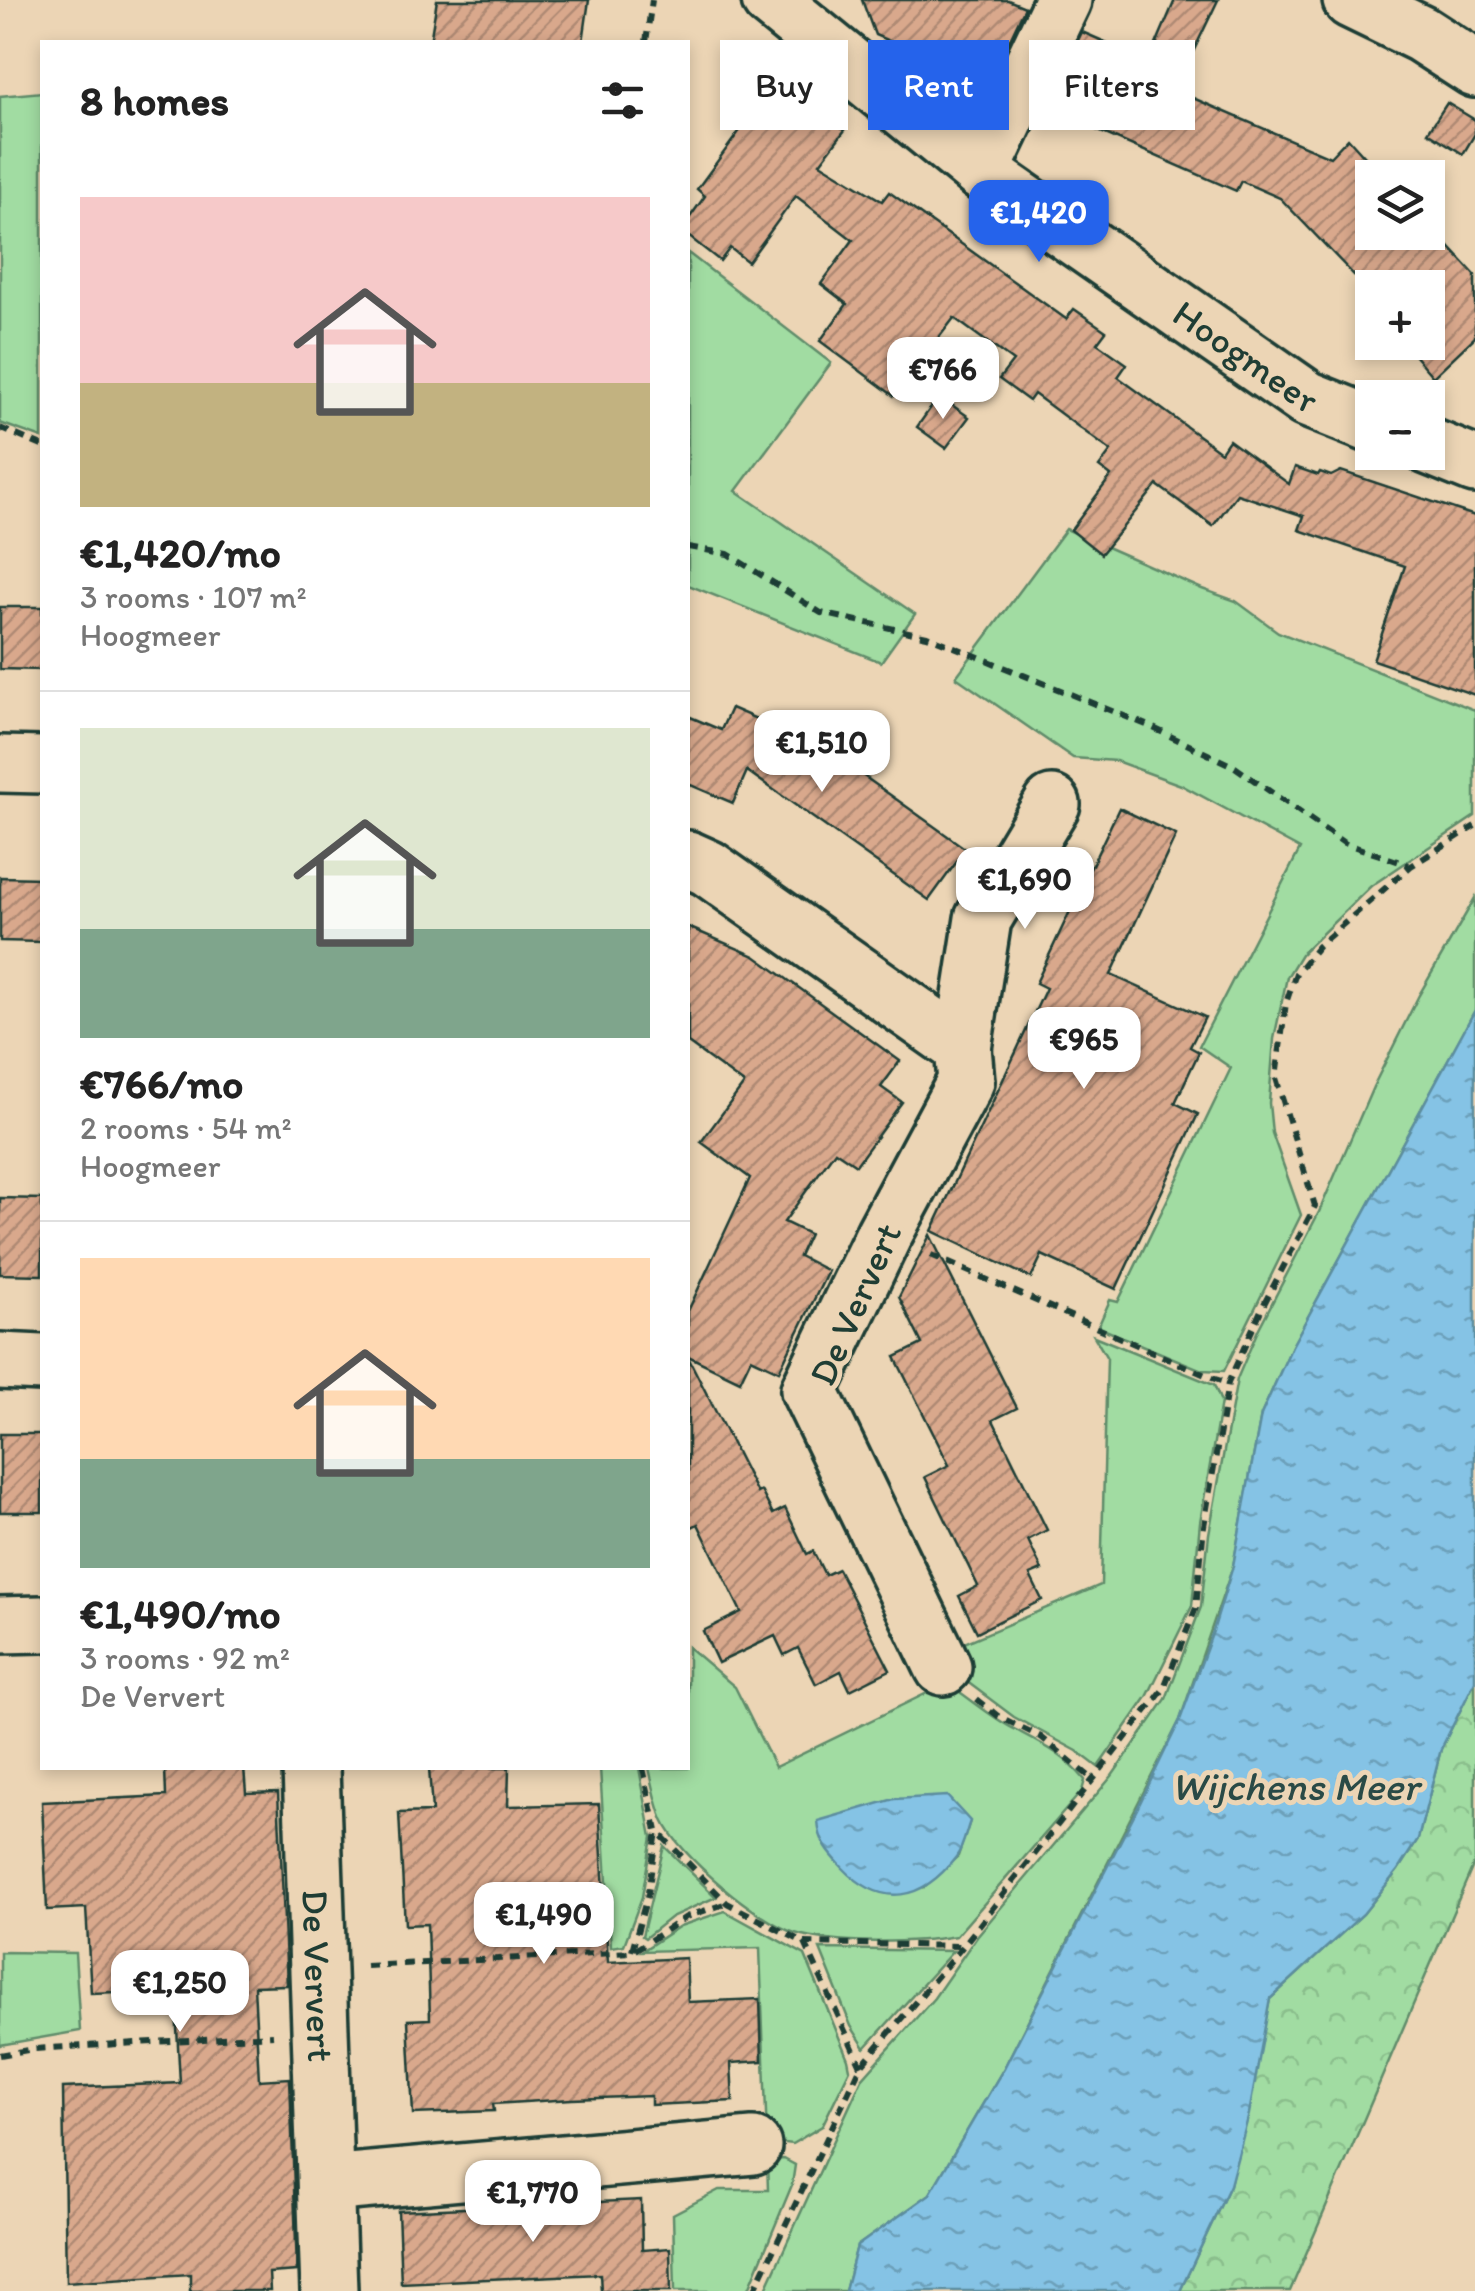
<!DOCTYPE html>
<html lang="en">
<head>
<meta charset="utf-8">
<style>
  :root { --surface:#fff; --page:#f2f2f2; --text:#222; --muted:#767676; --line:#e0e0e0; --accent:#2563eb }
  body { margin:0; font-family:Itim,sans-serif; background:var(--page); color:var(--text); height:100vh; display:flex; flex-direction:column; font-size:38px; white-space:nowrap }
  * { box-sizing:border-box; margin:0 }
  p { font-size:32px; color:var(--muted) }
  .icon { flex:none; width:55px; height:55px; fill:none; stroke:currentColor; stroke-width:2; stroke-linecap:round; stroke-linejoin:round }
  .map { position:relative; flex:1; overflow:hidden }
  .details { position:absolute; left:40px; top:40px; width:650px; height:1730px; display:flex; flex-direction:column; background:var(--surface); border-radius:0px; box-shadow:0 5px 15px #0003 }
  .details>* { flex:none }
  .banner { position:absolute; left:720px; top:40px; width:605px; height:90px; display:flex; gap:20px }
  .buttons { position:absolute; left:1355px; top:160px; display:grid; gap:20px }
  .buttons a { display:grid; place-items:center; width:90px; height:90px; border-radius:0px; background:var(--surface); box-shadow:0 5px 15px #0003; font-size:50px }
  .price { position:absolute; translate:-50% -85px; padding:0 22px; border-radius:20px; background:#fff; color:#222; font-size:32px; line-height:65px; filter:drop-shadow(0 2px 5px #0008) }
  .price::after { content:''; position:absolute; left:50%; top:60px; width:30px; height:22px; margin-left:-15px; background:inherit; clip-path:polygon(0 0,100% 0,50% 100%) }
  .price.selected { background:var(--accent); color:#fff }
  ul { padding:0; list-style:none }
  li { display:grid; align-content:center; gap:20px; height:530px; padding:0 40px }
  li+li { border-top:2px solid var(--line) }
  li span { display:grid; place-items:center; height:310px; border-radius:0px; color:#555 }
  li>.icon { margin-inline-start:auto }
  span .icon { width:180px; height:180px; fill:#fffc; stroke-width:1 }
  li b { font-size:42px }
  h2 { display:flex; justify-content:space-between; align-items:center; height:120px; padding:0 40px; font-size:42px }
  .tag { padding:0 35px; border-radius:0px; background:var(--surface); box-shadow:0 5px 15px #0003; font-size:35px; line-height:90px }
  .tag.selected { background:var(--accent); color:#fff }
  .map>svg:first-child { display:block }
  .green { fill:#a1dca2; stroke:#608c6b; stroke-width:2.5; fill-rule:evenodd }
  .forest { fill:url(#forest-crowns); stroke:#608c6b; stroke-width:2.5 }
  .water { fill:url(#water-ripples); stroke:#5c8d9e; stroke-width:2.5 }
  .building { fill:url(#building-hatch); stroke:#1f3d34; stroke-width:2.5 }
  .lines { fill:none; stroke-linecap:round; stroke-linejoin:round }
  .minor-casing { stroke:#1f3d34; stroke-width:62 }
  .path { stroke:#1f3d34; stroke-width:6; stroke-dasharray:10 8; stroke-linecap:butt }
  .minor { stroke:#ecd5b5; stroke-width:55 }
  .labels { text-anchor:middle; stroke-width:10; stroke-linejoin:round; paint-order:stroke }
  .street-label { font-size:38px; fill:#1f3d34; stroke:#ecd5b5 }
  .water-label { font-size:40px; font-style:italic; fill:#294a46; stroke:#ecd5b5 }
</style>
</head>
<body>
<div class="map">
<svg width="1475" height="2291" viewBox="0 0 1475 2291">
  <defs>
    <pattern id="forest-crowns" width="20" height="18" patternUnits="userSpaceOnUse" patternTransform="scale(2.5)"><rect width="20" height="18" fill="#a1dca2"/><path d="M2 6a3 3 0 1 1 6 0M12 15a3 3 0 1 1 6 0" fill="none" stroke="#8abe8c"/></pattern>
    <pattern id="water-ripples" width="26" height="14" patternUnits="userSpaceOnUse" patternTransform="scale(2.5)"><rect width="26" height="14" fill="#85c3e5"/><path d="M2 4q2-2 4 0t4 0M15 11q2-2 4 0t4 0" fill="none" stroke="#6ca0ba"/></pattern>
    <pattern id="building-hatch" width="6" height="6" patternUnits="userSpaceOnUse" patternTransform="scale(2.5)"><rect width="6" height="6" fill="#d9a88c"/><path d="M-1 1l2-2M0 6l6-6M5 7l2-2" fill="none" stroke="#af8a73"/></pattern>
  </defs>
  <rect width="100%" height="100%" fill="#ecd5b5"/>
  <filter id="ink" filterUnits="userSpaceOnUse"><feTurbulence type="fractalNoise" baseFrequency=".01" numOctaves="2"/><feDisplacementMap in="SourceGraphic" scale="20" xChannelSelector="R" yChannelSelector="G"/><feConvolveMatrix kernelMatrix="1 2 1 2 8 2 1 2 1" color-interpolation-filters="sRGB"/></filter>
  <g filter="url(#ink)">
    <g class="green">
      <path d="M 42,92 L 42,438 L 0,423 L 0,96 Z"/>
      <path d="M 688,253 L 831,363 L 736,491 L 915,614 L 881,662 L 688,585 Z"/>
      <path d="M 1066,529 L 1202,589 L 1236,601 L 1278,632 L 1475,710 L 1475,816 L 1371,886 L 1301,954 L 1287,977 L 1274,1039 L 1269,1103 L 1272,1133 L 1301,1215 L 1224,1371 L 1202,1370 L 1098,1327 L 1110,1300 L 1118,1302 L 1231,1068 L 1199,1046 L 1300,849 L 1181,785 L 1116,761 L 1073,758 L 956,677 Z"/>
      <path d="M 1475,898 L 1475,1010 L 1292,1346 L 1261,1415 L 1233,1566 L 1180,1720 L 1004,2068 L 930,2194 L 857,2246 L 845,2291 L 765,2291 L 862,2079 L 934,1998 L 977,1936 L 1112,1776 L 1166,1699 L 1201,1607 L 1209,1534 L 1237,1379 L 1258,1330 L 1319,1212 L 1373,1087 L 1419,995 Z"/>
      <path d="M 1094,1336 L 1214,1385 L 1221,1402 L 1200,1522 L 1192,1606 L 1147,1697 L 1098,1767 L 1077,1751 L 1014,1717 L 962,1678 L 957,1646 L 1101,1585 L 1107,1358 Z"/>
      <path d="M 688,1647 L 735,1687 L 775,1767 L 958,1678 L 961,1693 C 978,1705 995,1719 1014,1729 C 1042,1744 1064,1754 1085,1780 L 1082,1791 L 956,1936 C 916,1943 834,1945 795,1933 C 758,1921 679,1856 663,1820 C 656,1804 653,1784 649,1768 L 688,1768 ZM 970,1821 L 958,1856 L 923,1888 Z"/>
      <path d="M 600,1768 L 639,1768 L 652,1837 L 642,1897 L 624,1945 L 611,1947 Z"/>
      <path d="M 664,1846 L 716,1897 L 671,1917 L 645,1938 L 642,1936 Z"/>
      <path d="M 725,1911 L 805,1955 L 848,2059 L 850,2069 L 822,2126 L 792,2144 L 767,2141 L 760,1948 L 642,1951 L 680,1926 Z"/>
      <path d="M 820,1949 L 953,1951 L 865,2048 L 851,2026 Z"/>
      <path d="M 0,1952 L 75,1953 L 80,2031 L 0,2045 Z"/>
      <path d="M 784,2159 L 795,2165 L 792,2185 L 748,2291 L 675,2291 L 673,2214 L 719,2190 L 768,2190 L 767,2160 Z"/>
    </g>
    <path class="forest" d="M 1475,1681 L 1475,1861 L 1290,2291 L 1180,2291 L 1230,2185 L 1270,1999 L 1363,1914 L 1398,1870 L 1418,1839 L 1441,1749 Z"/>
    <g class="water">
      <path d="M 1475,1010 L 1475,1681 L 1441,1749 L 1418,1839 L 1398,1870 L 1363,1914 L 1270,1999 L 1249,2114 L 1230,2185 L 1180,2291 L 845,2291 L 857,2246 L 930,2194 L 1004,2068 L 1138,1807 L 1180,1720 L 1213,1631 L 1233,1566 L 1261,1415 L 1292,1346 Z"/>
      <path d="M 947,1796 L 970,1821 C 966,1832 963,1848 956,1857 C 922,1901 882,1909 843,1868 C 829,1853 819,1842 818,1821 L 894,1799 Z"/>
    </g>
    <g class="building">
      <path d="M 437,0 L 589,0 L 583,42 L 430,42 Z"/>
      <path d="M 862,0 L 1008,0 L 1025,7 L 992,77 L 979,70 L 975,78 L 875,35 Z"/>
      <path d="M 1175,0 L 1218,0 L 1184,71 L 1187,72 L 1179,92 L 1330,157 L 1348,138 L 1384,178 L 1372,178 L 1372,232 L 1428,232 L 1428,224 L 1475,275 L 1475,337 L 1433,377 L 1408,348 L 1414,342 L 1428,342 L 1428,288 L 1372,288 L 1372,294 L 1280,198 L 1241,181 L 1236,191 L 1046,108 L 1082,32 L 1149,61 Z"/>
      <path d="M 777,80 L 845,130 L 820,163 L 882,201 L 889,192 L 1066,319 L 1074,309 L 1106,331 L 1097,343 L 1127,364 L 1118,377 L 1221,452 L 1229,440 L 1289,484 L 1295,467 L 1318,475 L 1320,472 L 1331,476 L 1341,471 L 1475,516 L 1475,695 L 1373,660 L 1405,566 L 1299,530 L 1304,516 L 1237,494 L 1213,526 L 1157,485 L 1101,554 L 1071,530 L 1111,476 L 1099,467 L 1111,451 L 1034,394 L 1029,401 L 999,379 L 1013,361 L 954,318 L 894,396 L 820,341 L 847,304 L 821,284 L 853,240 L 796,196 L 748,262 L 730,248 L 720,261 L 688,236 L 688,220 L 705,196 L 697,189 Z"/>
      <path d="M 1447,103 L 1475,120 L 1475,134 L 1463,154 L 1428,132 Z"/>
      <path d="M 939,396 L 969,417 L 946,448 L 917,427 Z"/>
      <path d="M 0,607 L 42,607 L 42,670 L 0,669 Z"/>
      <path d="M 731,708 L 806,740 L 809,737 L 966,849 L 929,900 L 747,771 L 733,803 L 688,784 L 688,716 L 721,730 Z"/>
      <path d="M 1119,808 L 1176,835 L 1111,975 L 1205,1017 L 1190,1047 L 1199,1052 L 1175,1103 L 1198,1114 L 1116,1289 L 1042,1255 L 1031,1278 L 932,1231 L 1046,988 L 1036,983 Z"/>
      <path d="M 0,877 L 42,878 L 42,942 L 0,941 Z"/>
      <path d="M 688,927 L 755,956 L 900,1061 L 881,1087 L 902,1102 L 856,1165 L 835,1151 L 784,1222 L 809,1234 L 799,1256 L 828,1271 L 779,1371 L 751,1358 L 740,1381 L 688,1356 L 688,1311 L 750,1178 L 701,1142 L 744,1084 L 688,1043 Z"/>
      <path d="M 0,1198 L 42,1199 L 42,1275 L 0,1274 Z"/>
      <path d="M 930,1235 L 1017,1408 L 993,1420 L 1047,1530 L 1028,1540 L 1042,1570 L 1030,1575 L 1042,1600 L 977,1632 L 959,1596 L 978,1586 L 925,1477 L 949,1465 L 895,1357 L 922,1344 L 899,1297 Z"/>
      <path d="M 688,1357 L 757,1493 L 761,1491 L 773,1514 L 785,1508 L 807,1554 L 813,1551 L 825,1575 L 838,1569 L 890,1670 L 850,1690 L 841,1671 L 816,1684 L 798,1648 L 784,1655 L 775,1636 L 718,1663 L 703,1631 L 741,1612 L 698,1524 L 688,1529 Z"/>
      <rect x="0" y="1434" width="42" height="78"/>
      <path d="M 165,1768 L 244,1768 L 246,1793 L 278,1792 L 287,1985 L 254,1986 L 259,2080 L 290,2078 L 297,2271 L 269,2273 L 270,2291 L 190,2291 L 190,2274 L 66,2282 L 63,2088 L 180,2083 L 175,1990 L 91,1993 L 86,1908 L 47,1910 L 42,1802 L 166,1796 Z"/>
      <path d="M 429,1768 L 509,1768 L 508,1806 L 599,1804 L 608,1962 L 686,1958 L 688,2002 L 760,1999 L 762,2061 L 731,2063 L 733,2101 L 651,2105 L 651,2096 L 572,2099 L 493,2104 L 494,2111 L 413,2114 L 408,2020 L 430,2019 L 427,1924 L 405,1925 L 399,1813 L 432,1812 Z"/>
      <path d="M 641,2200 L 642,2250 L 670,2248 L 671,2291 L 601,2291 L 600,2274 L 401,2283 L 398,2211 Z"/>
    </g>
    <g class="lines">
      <defs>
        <g id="minor">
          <path id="s1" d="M 770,0 L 981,172 L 1307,399 L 1372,425"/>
          <path d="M 1351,0 L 1421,34 L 1475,69"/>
          <path d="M 981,172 L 1063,0"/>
          <path d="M 1428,446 L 1475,465"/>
          <path d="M 0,764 L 42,765"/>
          <path d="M 688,859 L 708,868 L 963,1048 L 966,1081 L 884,1234 L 809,1390 L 943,1667"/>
          <path d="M 963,1048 L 983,919 L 1052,804"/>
          <path d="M 0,1361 L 42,1363"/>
          <path d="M 0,1625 L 42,1624"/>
          <path id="s2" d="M 311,1768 L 329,2291"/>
          <path d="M 327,2184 L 753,2146"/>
        </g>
      </defs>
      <use href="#minor" class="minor-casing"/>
      <g class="path">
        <path d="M 646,42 L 652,0"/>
        <path d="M 0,428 L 42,446"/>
        <path d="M 688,547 L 728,554 L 821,613 L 927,636 L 1149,726 L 1235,767 L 1344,843 L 1409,865"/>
        <path d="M 931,1255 L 1212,1378 L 1228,1383"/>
        <path d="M 977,1699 L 998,1716 L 1041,1737 L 1095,1781"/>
        <path d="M 643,1768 L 657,1831 L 727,1903 L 805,1943 L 961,1946"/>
        <path d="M 805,1943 L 861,2066"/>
        <path d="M 632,1950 L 648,1893 L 657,1831"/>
        <path d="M 366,1966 L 632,1952 L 686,1917 L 727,1903"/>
        <path d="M 0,2055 L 34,2049 L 273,2035"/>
        <path d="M 754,2291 L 861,2066 L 963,1946 L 1163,1690 L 1196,1608 L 1204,1526 L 1228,1383 L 1263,1306 L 1315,1206 L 1276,1078 L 1286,1003 L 1296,973 L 1318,946 L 1411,866 L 1475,826"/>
      </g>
      <use href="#minor" class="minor"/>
    </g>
  </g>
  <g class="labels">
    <g class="street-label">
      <text dy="13" stroke="none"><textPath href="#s1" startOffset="595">Hoogmeer</textPath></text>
      <text transform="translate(855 1304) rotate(-66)" y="13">De Ververt</text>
      <text dy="13" stroke="none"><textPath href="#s2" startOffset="208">De Ververt</textPath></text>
    </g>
    <g class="water-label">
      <text x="1295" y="1800">Wijchens Meer</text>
    </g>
  </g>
</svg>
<div class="buttons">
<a><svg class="icon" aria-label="layers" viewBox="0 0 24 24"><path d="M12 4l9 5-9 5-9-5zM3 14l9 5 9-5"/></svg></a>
<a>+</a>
<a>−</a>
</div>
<b class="price selected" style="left:1039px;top:265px">€1,420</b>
<b class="price" style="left:943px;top:422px">€766</b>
<b class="price" style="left:822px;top:795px">€1,510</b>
<b class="price" style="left:1025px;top:932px">€1,690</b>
<b class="price" style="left:1084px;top:1092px">€965</b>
<b class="price" style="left:544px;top:1967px">€1,490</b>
<b class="price" style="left:180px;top:2035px">€1,250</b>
<b class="price" style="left:533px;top:2245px">€1,770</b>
<div class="banner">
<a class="tag">Buy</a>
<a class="tag selected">Rent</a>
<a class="tag">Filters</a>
</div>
<section class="details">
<h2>8 homes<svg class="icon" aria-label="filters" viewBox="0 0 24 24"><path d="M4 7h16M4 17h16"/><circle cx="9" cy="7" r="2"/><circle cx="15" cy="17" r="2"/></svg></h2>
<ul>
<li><span style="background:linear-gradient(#f6c9c9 60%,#c2b280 0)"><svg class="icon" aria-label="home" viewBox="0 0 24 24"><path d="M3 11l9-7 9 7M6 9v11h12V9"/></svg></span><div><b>€1,420/mo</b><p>3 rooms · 107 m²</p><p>Hoogmeer</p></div></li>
<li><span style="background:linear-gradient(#dfe7d0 65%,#7fa58c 0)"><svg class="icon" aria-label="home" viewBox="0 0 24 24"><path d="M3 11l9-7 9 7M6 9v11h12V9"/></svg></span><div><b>€766/mo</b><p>2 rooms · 54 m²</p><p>Hoogmeer</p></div></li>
<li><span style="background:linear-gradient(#ffd9b3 65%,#7fa58c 0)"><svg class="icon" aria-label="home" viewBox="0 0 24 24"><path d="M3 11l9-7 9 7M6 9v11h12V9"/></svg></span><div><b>€1,490/mo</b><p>3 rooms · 92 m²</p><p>De Ververt</p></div></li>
</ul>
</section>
</div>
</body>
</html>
